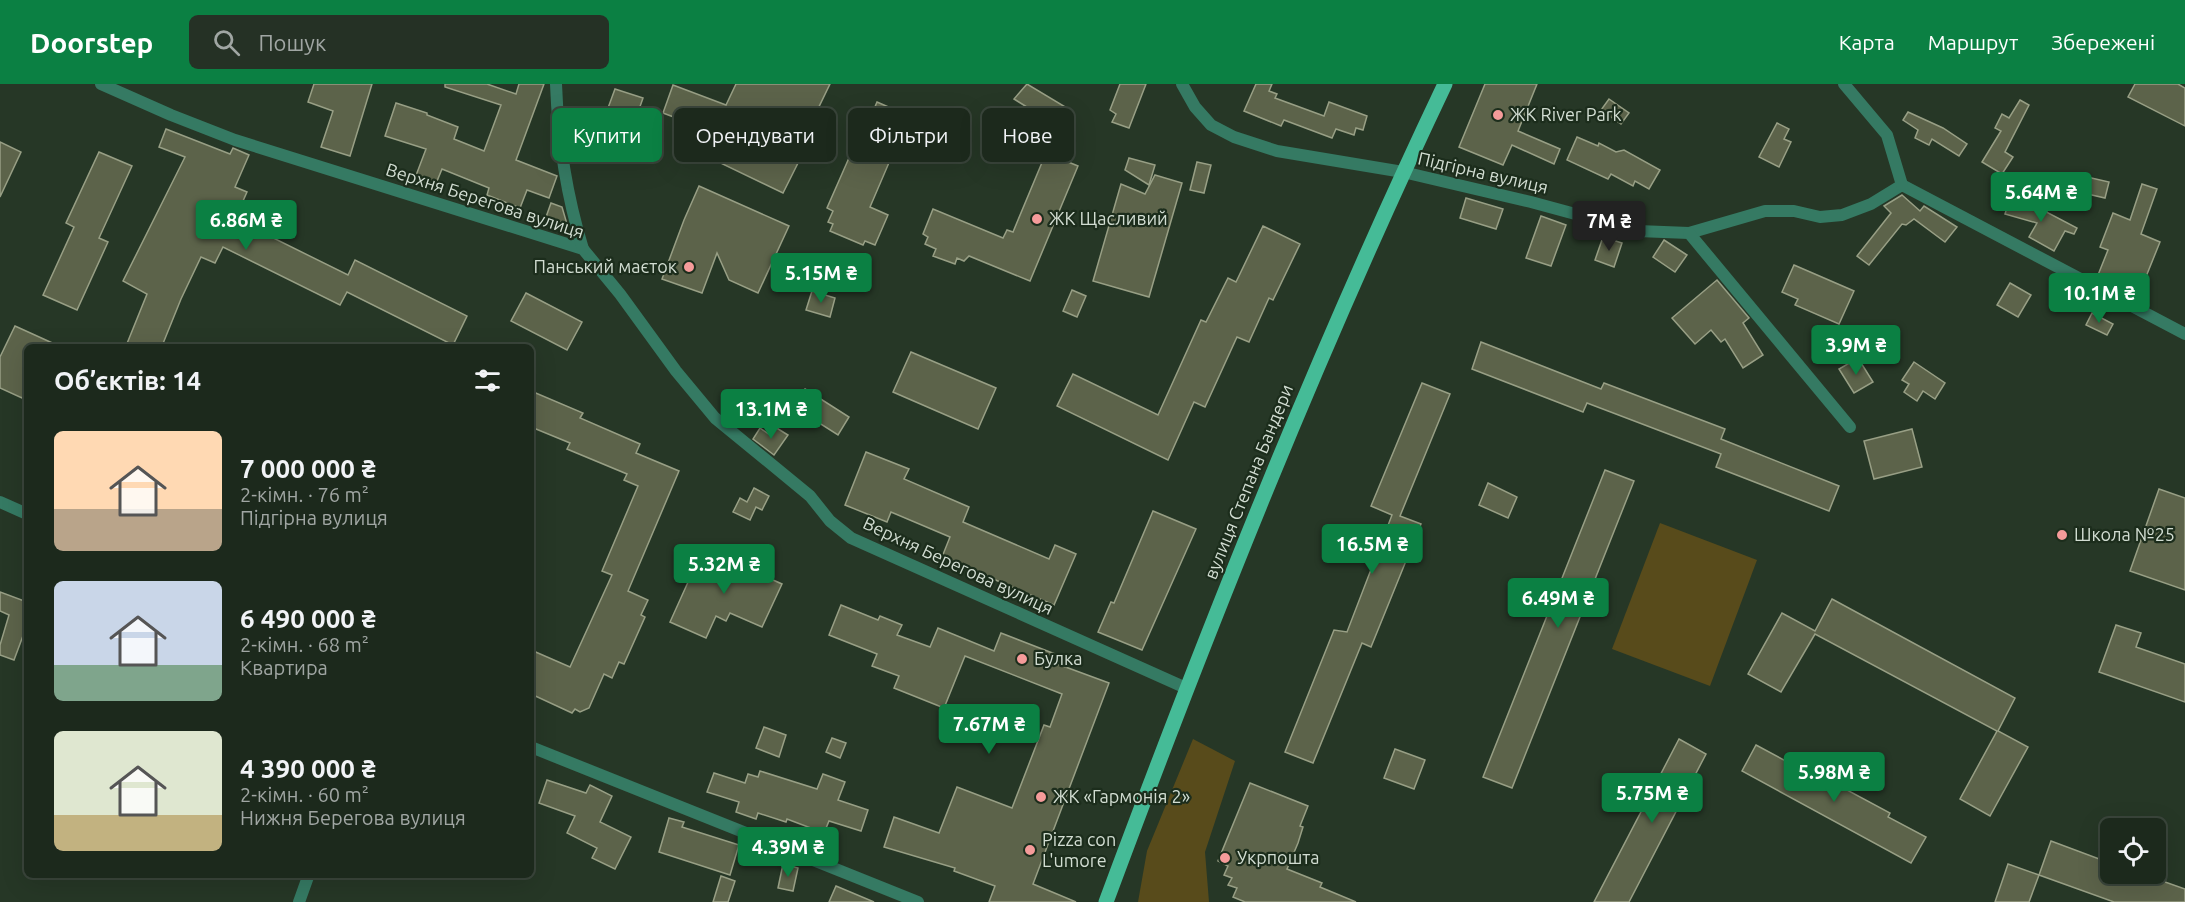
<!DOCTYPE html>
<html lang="uk">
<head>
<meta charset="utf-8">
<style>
  :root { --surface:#1c291c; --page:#253125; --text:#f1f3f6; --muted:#a0a6a3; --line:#3a453b; --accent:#0b8043 }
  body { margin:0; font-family:Ubuntu,sans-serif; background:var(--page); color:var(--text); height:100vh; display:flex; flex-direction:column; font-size:22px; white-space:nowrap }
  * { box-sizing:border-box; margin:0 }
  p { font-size:20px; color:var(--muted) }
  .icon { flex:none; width:33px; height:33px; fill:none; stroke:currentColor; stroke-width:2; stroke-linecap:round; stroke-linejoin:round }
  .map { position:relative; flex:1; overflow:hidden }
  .sheet { position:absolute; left:24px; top:260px; width:510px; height:534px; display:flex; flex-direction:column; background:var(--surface); border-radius:9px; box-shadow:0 6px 24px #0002,0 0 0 2px var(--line) }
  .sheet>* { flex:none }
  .guide { position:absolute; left:552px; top:24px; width:570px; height:54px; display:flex; gap:12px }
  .tools { position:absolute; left:2100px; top:734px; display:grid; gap:12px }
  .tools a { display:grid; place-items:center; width:66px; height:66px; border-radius:9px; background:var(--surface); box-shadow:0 6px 24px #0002,0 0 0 2px var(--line); font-size:30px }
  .price { position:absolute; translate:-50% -51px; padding:0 14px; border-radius:6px; background:var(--accent); color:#fff; font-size:20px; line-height:39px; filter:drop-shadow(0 2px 3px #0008) }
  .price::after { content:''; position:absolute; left:50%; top:36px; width:18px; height:14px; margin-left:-9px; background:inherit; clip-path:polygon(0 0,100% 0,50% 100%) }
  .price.current { background:#222; color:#fff }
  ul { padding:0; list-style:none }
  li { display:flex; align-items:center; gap:18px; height:150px; padding:0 30px }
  li span { display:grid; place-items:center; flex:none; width:168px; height:120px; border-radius:9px; color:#555 }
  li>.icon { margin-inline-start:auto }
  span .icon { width:72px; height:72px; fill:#fffc; stroke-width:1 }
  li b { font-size:26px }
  h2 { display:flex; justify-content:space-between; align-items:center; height:72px; padding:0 30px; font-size:26px }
  .chip { padding:0 21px; border-radius:9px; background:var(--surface); box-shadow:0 6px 24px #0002,0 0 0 2px var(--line); font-size:21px; line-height:54px }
  .chip.current { background:var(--accent); color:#fff }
  header { display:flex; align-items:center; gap:36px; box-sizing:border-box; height:84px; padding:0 30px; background:var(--accent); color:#fff }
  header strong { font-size:28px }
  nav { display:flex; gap:33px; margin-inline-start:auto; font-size:21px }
  .search { width:420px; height:54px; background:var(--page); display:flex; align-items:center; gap:15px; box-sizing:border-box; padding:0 21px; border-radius:9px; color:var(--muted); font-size:22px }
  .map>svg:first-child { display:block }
  .green { fill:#584b1b }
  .building { fill:#5c634a; stroke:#989f85; stroke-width:1.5 }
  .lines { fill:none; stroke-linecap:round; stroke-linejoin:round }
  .street { stroke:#357a63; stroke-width:12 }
  .primary { stroke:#45bb97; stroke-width:15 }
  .poi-dot { fill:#f59b9a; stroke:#1c2d1c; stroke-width:2 }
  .labels { text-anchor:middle; stroke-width:4.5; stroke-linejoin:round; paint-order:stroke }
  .poi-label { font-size:18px; fill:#d2ddd2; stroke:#1c2d1c; text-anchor:start }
  .street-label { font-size:18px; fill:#d2ddd2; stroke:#1c2d1c }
</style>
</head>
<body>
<header>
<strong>Doorstep</strong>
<div class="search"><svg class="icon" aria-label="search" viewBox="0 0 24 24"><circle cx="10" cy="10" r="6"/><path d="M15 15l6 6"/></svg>Пошук</div>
<nav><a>Карта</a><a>Маршрут</a><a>Збережені</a></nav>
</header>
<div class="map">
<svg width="2185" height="818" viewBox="0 0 2185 818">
  <rect width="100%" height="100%" fill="#263726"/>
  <g class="green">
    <path d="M 1660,439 L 1757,476 L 1710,602 L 1612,565 Z"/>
    <path d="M 1193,655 L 1235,677 L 1205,768 L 1209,818 L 1138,818 L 1147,767 Z"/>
  </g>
  <g class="building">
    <path d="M 314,0 L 372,0 L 350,72 L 321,63 L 333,27 L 308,18 Z"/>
    <path d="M 445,0 L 487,0 L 516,10 L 519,0 L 544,0 L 516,76 L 557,92 L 549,114 L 527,106 L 520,124 L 487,111 L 489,104 L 442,85 L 435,102 L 415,94 L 426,65 L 385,52 L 396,19 L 427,29 L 427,31 L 458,43 L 454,55 L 484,67 L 501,21 L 445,3 Z"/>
    <path d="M 736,0 L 830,0 L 798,66 L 803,69 L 783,109 L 708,73 L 719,50 L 663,29 L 673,1 L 726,21 Z"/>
    <path d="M 1027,0 L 1072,27 L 1062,45 L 1014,15 Z"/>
    <path d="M 1120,0 L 1146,0 L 1129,44 L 1112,38 L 1116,30 L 1110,26 Z"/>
    <path d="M 1256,0 L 1272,0 L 1269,7 L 1277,10 L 1275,14 L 1324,32 L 1329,18 L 1367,32 L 1363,46 L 1356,44 L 1354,51 L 1336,45 L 1332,54 L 1284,36 L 1281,42 L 1244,27 Z"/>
    <path d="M 1485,0 L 1537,0 L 1518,47 L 1560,65 L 1554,80 L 1512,61 L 1503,81 L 1459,63 Z"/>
    <path d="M 2135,0 L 2178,0 L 2185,4 L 2185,42 L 2128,13 Z"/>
    <path d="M 615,5 L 643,14 L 636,34 L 608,24 Z"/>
    <path d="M 1609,15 L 1629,29 L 1621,40 L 1601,26 Z"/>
    <path d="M 2020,16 L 2029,21 L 2005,68 L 2013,73 L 2002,90 L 1982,78 L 2001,47 L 1995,44 L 2002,30 L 2009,34 Z"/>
    <path d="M 877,18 L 909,32 L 870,123 L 888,131 L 875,161 L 865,157 L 863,161 L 830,147 L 833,140 L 828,138 L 833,127 L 827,124 L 856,58 L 851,56 L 861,34 L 869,37 Z"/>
    <path d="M 1908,28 L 1943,44 L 1967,60 L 1959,72 L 1932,55 L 1929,61 L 1915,54 L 1918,46 L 1903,36 Z"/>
    <path d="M 1777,39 L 1789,45 L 1784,55 L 1791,58 L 1779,83 L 1759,73 Z"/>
    <path d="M 166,45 L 230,70 L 233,64 L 249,71 L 235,103 L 247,108 L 235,135 L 348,191 L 355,176 L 467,232 L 453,261 L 347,208 L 340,221 L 223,163 L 215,179 L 201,173 L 181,215 L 162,262 L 126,262 L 147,210 L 123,197 L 185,73 L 159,63 Z"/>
    <path d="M 1577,53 L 1598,62 L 1599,59 L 1616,68 L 1624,66 L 1660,86 L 1649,105 L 1635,97 L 1633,102 L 1611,90 L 1608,95 L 1567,76 Z"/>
    <path d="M 0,58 L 21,68 L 0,113 Z"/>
    <path d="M 99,68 L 132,82 L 99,154 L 108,158 L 77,226 L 43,211 L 74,143 L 66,139 Z"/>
    <path d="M 1046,69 L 1078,82 L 1030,197 L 969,172 L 964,177 L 957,174 L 955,180 L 933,172 L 936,165 L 925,160 L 928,153 L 923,150 L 933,125 L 1003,154 L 1007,146 L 1013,148 Z"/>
    <path d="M 1129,74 L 1155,81 L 1149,101 L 1125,86 Z"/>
    <path d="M 1197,78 L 1211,81 L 1204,109 L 1190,106 Z"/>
    <path d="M 1155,91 L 1182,99 L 1149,213 L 1093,197 L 1121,100 L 1145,110 Z"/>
    <path d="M 2087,93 L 2109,98 L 2105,114 L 2083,109 Z"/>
    <path d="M 2142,100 L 2157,105 L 2141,150 L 2160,158 L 2141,205 L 2114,194 L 2113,197 L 2098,191 L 2108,166 L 2100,163 L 2113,129 L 2130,136 Z"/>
    <path d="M 699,102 L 789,142 L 758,209 L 729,196 L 717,169 L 702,209 L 662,195 L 684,136 Z"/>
    <path d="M 1902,111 L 1920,127 L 1924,122 L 1957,143 L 1945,158 L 1914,135 L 1906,141 L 1902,140 L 1869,181 L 1857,172 L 1891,129 L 1884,122 Z"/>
    <path d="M 1466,114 L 1503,125 L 1496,145 L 1460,134 Z"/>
    <path d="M 2010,114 L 2035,122 L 2077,144 L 2074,150 L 2065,147 L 2054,167 L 2029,153 L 2037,139 L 2005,130 Z"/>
    <path d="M 551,119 L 562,123 L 567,140 L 546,133 Z"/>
    <path d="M 1541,132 L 1566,141 L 1551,182 L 1526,174 Z"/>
    <path d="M 1263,142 L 1300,160 L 1273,216 L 1269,214 L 1249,258 L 1237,253 L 1205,323 L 1194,318 L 1168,376 L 1057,322 L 1073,290 L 1158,331 L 1201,236 L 1206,238 L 1228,194 L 1236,198 Z"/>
    <path d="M 1603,153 L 1622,159 L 1614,183 L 1595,176 Z"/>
    <path d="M 1664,156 L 1687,171 L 1675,188 L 1653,173 Z"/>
    <path d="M 1794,181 L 1854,207 L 1839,240 L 1795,221 L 1798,215 L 1782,208 Z"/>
    <path d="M 1717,196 L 1749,234 L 1743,239 L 1763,271 L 1743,284 L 1725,255 L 1721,258 L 1711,246 L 1695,260 L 1672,234 Z"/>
    <path d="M 2010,199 L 2031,211 L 2018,233 L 1997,221 Z"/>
    <path d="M 1072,206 L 1086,212 L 1077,233 L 1063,227 Z"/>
    <path d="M 812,207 L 835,214 L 830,233 L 806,226 Z"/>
    <path d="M 526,209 L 582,238 L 567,266 L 511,237 Z"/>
    <path d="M 2092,229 L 2113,240 L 2107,251 L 2086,241 Z"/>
    <path d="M 15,242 L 59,262 L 27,262 L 27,303 L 22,314 L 0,304 L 0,273 Z"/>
    <path d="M 1481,258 L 1601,305 L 1604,299 L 1725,345 L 1721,355 L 1839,402 L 1829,427 L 1716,383 L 1721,370 L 1587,319 L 1583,328 L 1472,285 Z"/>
    <path d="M 911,268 L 996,304 L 978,345 L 893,308 Z"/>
    <path d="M 1858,274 L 1873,298 L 1854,309 L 1839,285 Z"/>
    <path d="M 1914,278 L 1945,299 L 1935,315 L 1923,307 L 1917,317 L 1904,308 L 1909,300 L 1902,296 Z"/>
    <path d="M 1422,299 L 1450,310 L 1400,432 L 1421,440 L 1371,563 L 1362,559 L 1313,679 L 1285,668 L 1334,546 L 1347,548 L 1392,431 L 1371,422 Z"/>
    <path d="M 805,305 L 849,333 L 838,351 L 794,323 Z"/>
    <path d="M 531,307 L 583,329 L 580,334 L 640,360 L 636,369 L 679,387 L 628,507 L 648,516 L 641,531 L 645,533 L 624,580 L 619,578 L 612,594 L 604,590 L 589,624 L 580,628 L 575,625 L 572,629 L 531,610 L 531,566 L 570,583 L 612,491 L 602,487 L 638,402 L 624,396 L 627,390 L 567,365 L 570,359 L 531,343 Z"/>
    <path d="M 775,343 L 788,351 L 774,371 L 753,355 L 760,344 L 770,351 Z"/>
    <path d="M 1912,345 L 1922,383 L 1874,395 L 1864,357 Z"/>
    <path d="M 866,368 L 909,385 L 904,395 L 969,423 L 963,438 L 1049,475 L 1055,461 L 1076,470 L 1054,521 L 942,473 L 950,453 L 891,428 L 887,438 L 845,421 Z"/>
    <path d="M 1605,386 L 1634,397 L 1512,704 L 1483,693 Z"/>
    <path d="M 1488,399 L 1517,413 L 1508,434 L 1479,421 Z"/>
    <path d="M 754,404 L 769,412 L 762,426 L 756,423 L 750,436 L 733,428 L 740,414 L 747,418 Z"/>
    <path d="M 2159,405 L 2185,414 L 2185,506 L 2130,487 Z"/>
    <path d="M 1153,427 L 1196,445 L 1142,566 L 1098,548 L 1111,518 L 1114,519 Z"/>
    <path d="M 703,465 L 782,500 L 762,543 L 730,529 L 726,537 L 716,532 L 706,554 L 670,538 Z"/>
    <path d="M 0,508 L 27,518 L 27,541 L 14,576 L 0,571 L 0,561 L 9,531 L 0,527 Z"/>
    <path d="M 1832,515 L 2015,614 L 1998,647 L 2028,663 L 1990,732 L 1960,715 L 1997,647 L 1815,550 L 1781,608 L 1748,590 L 1782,529 L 1815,547 Z"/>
    <path d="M 841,521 L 878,536 L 880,532 L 902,541 L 897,551 L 930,563 L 938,544 L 994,567 L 1001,549 L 1055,570 L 1052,578 L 1109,599 L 1033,800 L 1076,818 L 989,818 L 995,802 L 954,787 L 955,784 L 884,763 L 894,733 L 939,749 L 957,703 L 1012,724 L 1044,641 L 1050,643 L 1062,610 L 965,572 L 944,624 L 894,604 L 899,592 L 872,582 L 877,570 L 829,551 Z"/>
    <path d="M 2116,541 L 2141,549 L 2136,563 L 2185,580 L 2185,618 L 2099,588 Z"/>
    <path d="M 764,643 L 786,651 L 779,673 L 756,664 Z"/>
    <path d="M 832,654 L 846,659 L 840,674 L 826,668 Z"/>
    <path d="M 1679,655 L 1706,670 L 1629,818 L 1594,818 Z"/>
    <path d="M 1756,661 L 1793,681 L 1795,678 L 1890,729 L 1888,733 L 1926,753 L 1911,779 L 1742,687 Z"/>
    <path d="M 1395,665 L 1425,676 L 1414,705 L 1384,694 Z"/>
    <path d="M 760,687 L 817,705 L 823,690 L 845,698 L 838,716 L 868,726 L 861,747 L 829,737 L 824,749 L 787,735 L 786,738 L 758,729 L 756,735 L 736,728 L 739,718 L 707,708 L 714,689 L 745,699 L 748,690 L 758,693 Z"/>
    <path d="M 547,696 L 586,709 L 590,701 L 612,712 L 600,738 L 631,753 L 615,785 L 592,774 L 597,764 L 567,749 L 575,732 L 539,719 Z"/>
    <path d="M 1250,699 L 1308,722 L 1300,742 L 1303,743 L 1298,759 L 1287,785 L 1322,799 L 1320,803 L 1356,818 L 1245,818 L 1233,813 L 1237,804 L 1228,801 L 1232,794 L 1224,791 L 1228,782 L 1218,777 Z"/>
    <path d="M 669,734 L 684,738 L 682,743 L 739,761 L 730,791 L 659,768 Z"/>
    <path d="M 2051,757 L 2110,779 L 2110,789 L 2153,789 L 2166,794 L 2165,798 L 2185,805 L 2185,818 L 2114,818 L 2039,791 Z"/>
    <path d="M 783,780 L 798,784 L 793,807 L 778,804 Z"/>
    <path d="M 2008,780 L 2039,791 L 2029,818 L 1995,818 Z"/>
    <path d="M 721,792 L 735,797 L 728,818 L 713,818 Z"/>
    <path d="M 836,802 L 874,818 L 829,818 Z"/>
  </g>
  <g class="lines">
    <g class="street">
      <path d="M 101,0 L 171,31 L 235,56 L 583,165 L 620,210 L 676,287 L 715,334 L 810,412 L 830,437 L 851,454 L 1186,604"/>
      <path d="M 556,0 C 558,55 567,113 583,165"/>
      <path d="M 1182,0 L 1195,23 L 1211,41 L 1234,53 L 1277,67 L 1403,88 L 1531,118 L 1638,147 L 1689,149 L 1765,127 L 1794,127 L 1820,133 L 1842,131 L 1871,120 L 1902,101 L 2185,250"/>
      <path d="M 1844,0 L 1887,51 L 1902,101"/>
      <path d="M 1689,149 L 1850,343"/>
      <path d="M 0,418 L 27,430"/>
      <path d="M 531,663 L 918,818"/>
      <path d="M 299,818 L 309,790"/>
    </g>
    <path class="primary" d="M 1106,818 C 1209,541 1318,267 1445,0"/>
  </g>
  <g class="poi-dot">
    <circle cx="1498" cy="31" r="6"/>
    <circle cx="1037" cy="135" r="6"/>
    <circle cx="689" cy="183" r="6"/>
    <circle cx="2062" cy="451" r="6"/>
    <circle cx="1022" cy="575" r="6"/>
    <circle cx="1041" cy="713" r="6"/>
    <circle cx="1030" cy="766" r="6"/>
    <circle cx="1225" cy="774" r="6"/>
  </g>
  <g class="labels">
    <g class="poi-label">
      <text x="1510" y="37">ЖК River Park</text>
      <text x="1049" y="141">ЖК Щасливий</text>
      <text x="677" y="189" text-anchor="end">Панський маєток</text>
      <text x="2074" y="457">Школа №25</text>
      <text x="1034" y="581">Булка</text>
      <text x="1053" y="719">ЖК «Гармонія 2»</text>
      <text x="1042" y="762">Pizza con<tspan x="1042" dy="21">L'umore</tspan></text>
      <text x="1237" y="780">Укрпошта</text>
    </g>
    <g class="street-label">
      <text transform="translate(1483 89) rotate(13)" y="6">Підгірна вулиця</text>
      <text transform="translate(485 117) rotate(18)" y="6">Верхня Берегова вулиця</text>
      <text transform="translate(1249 398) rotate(-68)" y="6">вулиця Степана Бандери</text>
      <text transform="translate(958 482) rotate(25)" y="6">Верхня Берегова вулиця</text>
    </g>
  </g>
</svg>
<div class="tools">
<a><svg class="icon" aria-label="locate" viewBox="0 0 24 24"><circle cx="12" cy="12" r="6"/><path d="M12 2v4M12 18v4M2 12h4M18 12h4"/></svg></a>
</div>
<b class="price" style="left:2041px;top:139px">5.64M ₴</b>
<b class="price" style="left:246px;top:167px">6.86M ₴</b>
<b class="price current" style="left:1609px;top:168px">7M ₴</b>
<b class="price" style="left:821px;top:220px">5.15M ₴</b>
<b class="price" style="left:2099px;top:240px">10.1M ₴</b>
<b class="price" style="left:1856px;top:292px">3.9M ₴</b>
<b class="price" style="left:771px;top:356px">13.1M ₴</b>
<b class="price" style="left:1372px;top:491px">16.5M ₴</b>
<b class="price" style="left:724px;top:511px">5.32M ₴</b>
<b class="price" style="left:1558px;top:545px">6.49M ₴</b>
<b class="price" style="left:989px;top:671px">7.67M ₴</b>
<b class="price" style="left:1834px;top:719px">5.98M ₴</b>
<b class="price" style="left:1652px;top:740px">5.75M ₴</b>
<b class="price" style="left:788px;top:794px">4.39M ₴</b>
<div class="guide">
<a class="chip current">Купити</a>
<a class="chip">Орендувати</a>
<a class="chip">Фільтри</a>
<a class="chip">Нове</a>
</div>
<section class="sheet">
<h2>Об’єктів: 14<svg class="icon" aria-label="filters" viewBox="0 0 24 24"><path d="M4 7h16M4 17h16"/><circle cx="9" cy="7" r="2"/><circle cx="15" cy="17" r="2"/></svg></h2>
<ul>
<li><span style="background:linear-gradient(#ffd9b3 65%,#b9a48a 0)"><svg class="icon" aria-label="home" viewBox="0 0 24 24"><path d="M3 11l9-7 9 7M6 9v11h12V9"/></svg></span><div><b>7 000 000 ₴</b><p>2-кімн. · 76 m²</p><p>Підгірна вулиця</p></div></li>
<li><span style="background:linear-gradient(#c9d6e8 70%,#7fa58c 0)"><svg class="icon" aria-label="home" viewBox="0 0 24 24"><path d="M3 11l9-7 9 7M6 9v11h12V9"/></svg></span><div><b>6 490 000 ₴</b><p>2-кімн. · 68 m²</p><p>Квартира</p></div></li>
<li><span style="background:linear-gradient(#dfe7d0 70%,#c2b280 0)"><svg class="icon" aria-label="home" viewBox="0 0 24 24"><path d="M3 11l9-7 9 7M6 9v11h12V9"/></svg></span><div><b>4 390 000 ₴</b><p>2-кімн. · 60 m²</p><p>Нижня Берегова вулиця</p></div></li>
</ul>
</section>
</div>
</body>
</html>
